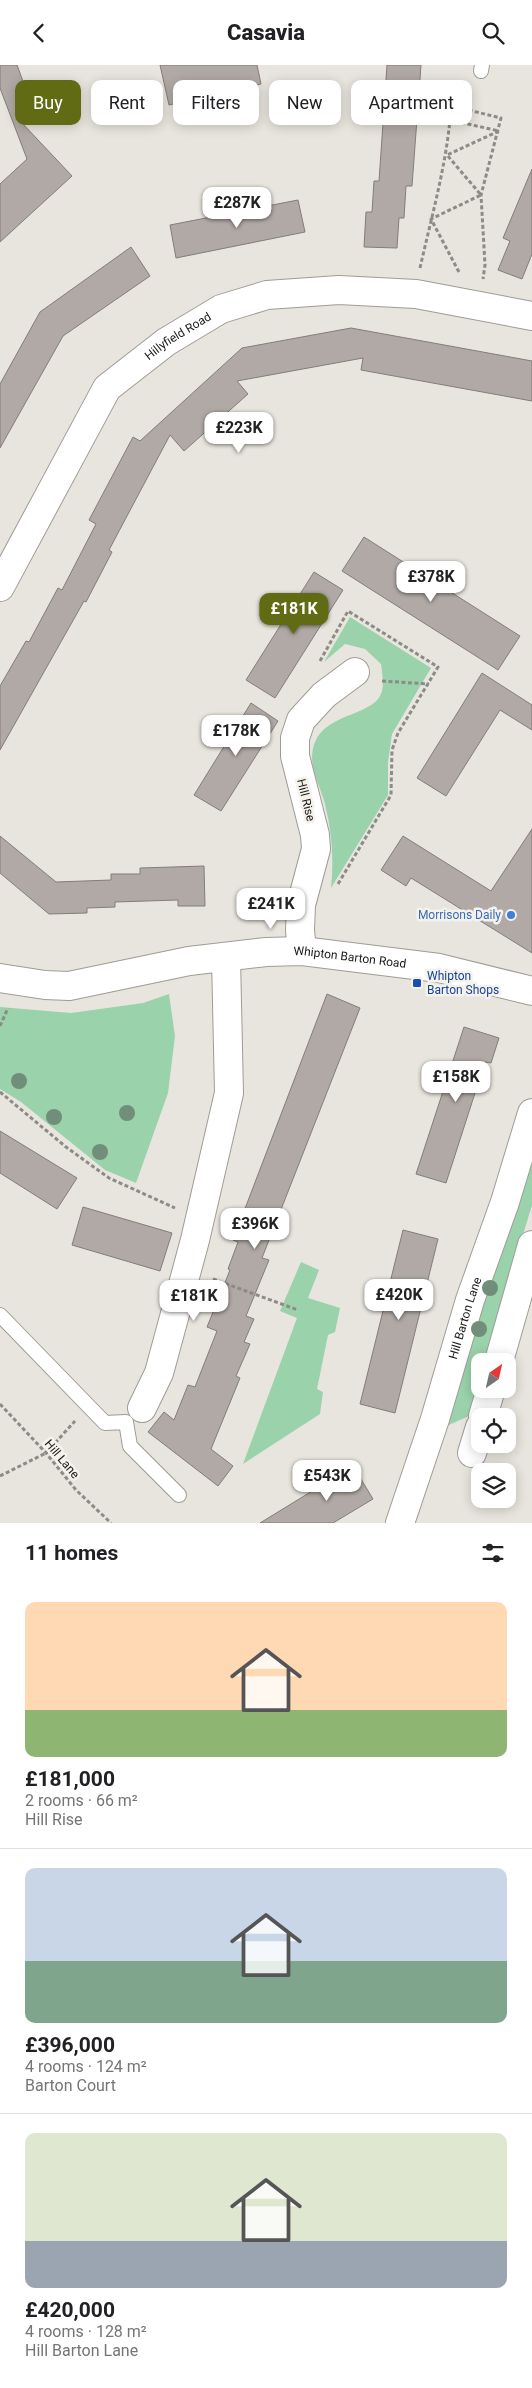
<!DOCTYPE html>
<html lang="en">
<head>
<meta charset="utf-8">
<style>
  :root { --surface:#fff; --page:#f6f6f6; --text:#202124; --muted:#757577; --line:#e0e0e0; --accent:#606b13 }
  body { margin:0; font-family:Roboto,sans-serif; background:var(--page); color:var(--text); height:100vh; display:flex; flex-direction:column; font-size:19px; white-space:nowrap }
  * { box-sizing:border-box; margin:0 }
  p { font-size:16px; color:var(--muted) }
  .icon { flex:none; width:28px; height:28px; fill:none; stroke:currentColor; stroke-width:2; stroke-linecap:round; stroke-linejoin:round }
  .map { position:relative; height:1458px; overflow:hidden }
  .drawer { display:flex; flex-direction:column; background:var(--surface); flex:1 }
  .drawer>* { flex:none }
  .guide { position:absolute; left:15px; top:15px; width:502px; height:45px; display:flex; gap:10px }
  .needle { width:32px; rotate:34deg }
  .fabs { position:absolute; left:471px; top:1288px; display:grid; gap:10px }
  .fabs a { display:grid; place-items:center; width:45px; height:45px; border-radius:10px; background:var(--surface); box-shadow:0 2px 12px #0003; font-size:25px }
  .price { position:absolute; translate:-50% -42px; padding:0 11px; border-radius:10px; background:#fff; color:#222; font-size:16px; line-height:32px; filter:drop-shadow(0 1px 2px #0008) }
  .price::after { content:''; position:absolute; left:50%; top:30px; width:15px; height:11px; margin-left:-8px; background:inherit; clip-path:polygon(0 0,100% 0,50% 100%) }
  .price.current { background:var(--accent); color:#fff }
  ul { padding:0; list-style:none }
  li { display:grid; align-content:center; gap:10px; height:265px; padding:0 25px }
  li+li { border-top:1px solid var(--line) }
  li span { display:grid; place-items:center; height:155px; border-radius:10px; color:#555 }
  li>.icon { margin-inline-start:auto }
  span .icon { width:90px; height:90px; fill:#fffc; stroke-width:1 }
  li b { font-size:21px }
  h2 { display:flex; justify-content:space-between; align-items:center; height:60px; padding:0 25px; font-size:21px }
  .tag { padding:0 18px; border-radius:10px; background:var(--surface); box-shadow:0 2px 12px #0003; font-size:18px; line-height:45px }
  .tag.current { background:var(--accent); color:#fff }
  header { display:flex; justify-content:space-between; align-items:center; height:65px; padding:0 25px; background:var(--surface); font-size:22px; font-weight:800 }
  .map>svg:first-child { display:block }
  .green { fill:#9ad2ab }
  .building { fill:#b0a9a5; stroke:#837d78 }
  .lines { fill:none; stroke-linecap:round; stroke-linejoin:round }
  .lane-casing { stroke:#9f9c95; stroke-width:16 }
  .street-casing { stroke:#9f9c95; stroke-width:30 }
  .path { stroke:#8d8b86; stroke-width:3; stroke-dasharray:4 2.5; stroke-linecap:butt }
  .lane { stroke:#fff; stroke-width:14 }
  .street { stroke:#fff; stroke-width:28 }
  .tree { fill:#708e79 }
  .shop-dot { fill:#3f7fe0; stroke:#f5f2eb; stroke-width:2 }
  .transit-dot { fill:#1a4fb4; stroke:#f5f2eb; stroke-width:2 }
  .labels { text-anchor:middle; stroke-width:5; stroke-linejoin:round; paint-order:stroke }
  .street-label { font-size:12px; fill:#1a1917; stroke:#f5f2eb }
  .shop-label { font-size:12px; fill:#366cbe; stroke:#f5f2eb; text-anchor:end }
  .transit-label { font-size:12px; fill:#164399; stroke:#f5f2eb; text-anchor:start }
</style>
</head>
<body>
<header><svg class="icon" aria-label="back" viewBox="0 0 24 24"><path d="M15 5l-7 7 7 7"/></svg>Casavia<svg class="icon" aria-label="search" viewBox="0 0 24 24"><circle cx="10" cy="10" r="6"/><path d="M15 15l6 6"/></svg></header>
<div class="map">
<svg width="532" height="1458" viewBox="0 0 532 1458">
  <rect width="100%" height="100%" fill="#e8e5de"/>
  <g class="green">
    <path d="M 350,552 L 431,603 L 392,669 L 388,697 L 388,730 L 331,823 C 334,795 332,767 325,739 C 320,719 306,699 315,677 C 327,647 376,651 382,626 C 384,618 382,607 381,599 L 365,584 L 345,579 L 324,597 Z"/>
    <path d="M 169,929 L 175,971 L 168,1028 L 136,1118 L 105,1105 L 21,1037 L 0,1024 L 0,942 L 71,948 L 143,938 Z"/>
    <path d="M 532,1087 L 532,1140 L 485,1296 L 480,1296 L 480,1313 L 469,1351 L 440,1364 Z"/>
    <path d="M 301,1197 L 319,1205 L 308,1233 L 340,1243 L 335,1267 L 328,1270 L 317,1324 L 323,1327 L 320,1349 L 243,1399 L 297,1253 L 280,1246 Z"/>
  </g>
  <g class="building">
    <path d="M 0,0 L 17,0 L 24,19 L 30,17 L 43,51 L 23,59 L 72,111 L 0,177 L 0,119 L 27,94 L 0,23 Z"/>
    <path d="M 160,0 L 257,0 L 261,19 L 169,40 Z"/>
    <path d="M 387,0 L 421,0 L 412,121 L 406,121 L 404,153 L 399,153 L 397,183 L 364,182 L 366,147 L 372,147 L 374,116 L 379,116 Z"/>
    <path d="M 532,104 L 532,189 L 522,214 L 498,205 L 510,176 L 503,173 Z"/>
    <path d="M 298,135 L 305,167 L 176,193 L 170,160 Z"/>
    <path d="M 131,182 L 150,211 L 63,271 L 0,383 L 0,319 L 40,247 Z"/>
    <path d="M 351,263 L 532,296 L 532,336 L 361,305 L 363,293 L 237,316 L 248,329 L 184,386 L 170,370 L 109,485 L 112,487 L 86,537 L 84,536 L 0,685 L 0,621 L 26,576 L 29,577 L 58,523 L 62,525 L 96,459 L 89,455 L 133,372 L 140,376 L 242,283 Z"/>
    <path d="M 364,472 L 520,571 L 498,605 L 342,506 Z"/>
    <path d="M 314,507 L 343,525 L 275,633 L 246,615 Z"/>
    <path d="M 482,608 L 532,640 L 532,665 L 500,645 L 446,731 L 417,713 Z"/>
    <path d="M 251,638 L 278,656 L 221,746 L 194,730 Z"/>
    <path d="M 532,764 L 532,888 L 411,813 L 406,821 L 381,805 L 403,771 L 491,826 Z"/>
    <path d="M 0,771 L 56,817 L 111,815 L 111,809 L 140,809 L 140,803 L 204,801 L 205,841 L 178,841 L 178,835 L 115,837 L 115,842 L 87,843 L 87,848 L 49,849 L 0,808 Z"/>
    <path d="M 327,929 L 360,943 L 262,1193 L 269,1195 L 246,1251 L 254,1254 L 244,1277 L 250,1279 L 236,1311 L 240,1313 L 211,1384 L 233,1401 L 218,1421 L 148,1367 L 164,1347 L 174,1355 L 188,1320 L 195,1322 L 217,1266 L 207,1262 L 230,1205 L 228,1204 L 238,1177 L 233,1175 Z"/>
    <path d="M 464,962 L 499,973 L 491,998 L 485,997 L 446,1118 L 416,1109 Z"/>
    <path d="M 0,1066 L 77,1113 L 57,1144 L 0,1108 Z"/>
    <path d="M 83,1142 L 172,1168 L 160,1206 L 72,1180 Z"/>
    <path d="M 403,1165 L 438,1174 L 395,1348 L 360,1339 Z"/>
    <path d="M 353,1401 L 373,1434 L 333,1458 L 260,1458 Z"/>
  </g>
  <g class="lines">
    <defs>
      <g id="lane">
        <path d="M 481,6 L 482,0"/>
        <path d="M 0,1250 L 105,1358 L 126,1357 L 130,1381 L 179,1430"/>
      </g>
      <g id="street">
        <path id="s1" d="M 0,522 L 107,323 L 166,277 L 221,244 L 267,230 L 339,225 L 416,229 L 532,251"/>
        <path d="M 302,886 L 300,865 L 301,840 L 316,784 L 315,770 L 295,691 L 295,673 L 301,655 L 324,630 L 355,607"/>
        <path id="s2" d="M 0,913 L 45,920 L 69,921 L 189,896 L 266,887 L 302,886 L 439,903 L 532,926"/>
        <path d="M 499,1296 L 532,1180"/>
        <path d="M 142,1343 L 159,1308 L 195,1175 L 229,1028 L 226,893"/>
        <path d="M 483,1351 L 491,1324"/>
        <path d="M 472,1388 L 480,1362"/>
        <path id="s3" d="M 400,1458 L 435,1354 L 470,1235 L 505,1137 L 532,1048"/>
      </g>
    </defs>
    <use href="#lane" class="lane-casing"/>
    <use href="#street" class="street-casing"/>
    <g class="path">
      <path d="M 466,20 L 460,43 L 501,53 L 481,130 L 485,200 L 483,214"/>
      <path d="M 420,203 C 431,154 445,105 450,55 L 499,66 L 447,90 L 481,130 L 431,154 L 460,209"/>
      <path d="M 320,596 L 348,546 L 438,602 L 398,668 L 392,685 L 391,730 L 338,819"/>
      <path d="M 382,616 L 429,619"/>
      <path d="M 0,961 L 8,943"/>
      <path d="M 0,1027 L 66,1082 L 109,1113 L 175,1143"/>
      <path d="M 213,1214 L 298,1245"/>
      <path d="M 0,1339 L 46,1388 L 76,1425 L 111,1458"/>
      <path d="M 0,1411 L 46,1388 L 75,1356"/>
    </g>
    <use href="#lane" class="lane"/>
    <use href="#street" class="street"/>
  </g>
  <g class="tree">
    <circle cx="19" cy="1016" r="8"/>
    <circle cx="127" cy="1048" r="8"/>
    <circle cx="54" cy="1052" r="8"/>
    <circle cx="100" cy="1087" r="8"/>
    <circle cx="490" cy="1223" r="8"/>
    <circle cx="479" cy="1264" r="8"/>
  </g>
  <circle class="shop-dot" cx="511" cy="850" r="5"/>
  <rect class="transit-dot" x="412" y="913" width="10" height="10" rx="2.5"/>
  <g class="labels">
    <g class="street-label">
      <text dy="4" stroke="none"><textPath href="#s1" startOffset="314">Hillyfield Road</textPath></text>
      <text transform="translate(306 735) rotate(76)" y="4">Hill Rise</text>
      <text dy="4" stroke="none"><textPath href="#s2" startOffset="354">Whipton Barton Road</textPath></text>
      <text dy="4" stroke="none"><textPath href="#s3" startOffset="215">Hill Barton Lane</textPath></text>
      <text transform="translate(62 1394) rotate(50)" y="4">Hill Lane</text>
    </g>
    <g class="shop-label">
      <text x="501" y="854">Morrisons Daily</text>
    </g>
    <g class="transit-label">
      <text x="427" y="915">Whipton<tspan x="427" dy="14">Barton Shops</tspan></text>
    </g>
  </g>
</svg>
<div class="fabs">
<a><svg class="needle" viewBox="-14 -14 28 28"><path d="M0-13l5 13h-10z" fill="#e53935"/><path d="M0 13l5-13h-10z" fill="#757577"/></svg></a>
<a><svg class="icon" aria-label="locate" viewBox="0 0 24 24"><circle cx="12" cy="12" r="6"/><path d="M12 2v4M12 18v4M2 12h4M18 12h4"/></svg></a>
<a><svg class="icon" aria-label="layers" viewBox="0 0 24 24"><path d="M12 4l9 5-9 5-9-5zM3 14l9 5 9-5"/></svg></a>
</div>
<b class="price" style="left:237px;top:164px">£287K</b>
<b class="price" style="left:239px;top:389px">£223K</b>
<b class="price" style="left:431px;top:538px">£378K</b>
<b class="price current" style="left:294px;top:570px">£181K</b>
<b class="price" style="left:236px;top:692px">£178K</b>
<b class="price" style="left:271px;top:865px">£241K</b>
<b class="price" style="left:456px;top:1038px">£158K</b>
<b class="price" style="left:255px;top:1185px">£396K</b>
<b class="price" style="left:399px;top:1256px">£420K</b>
<b class="price" style="left:194px;top:1257px">£181K</b>
<b class="price" style="left:327px;top:1437px">£543K</b>
<div class="guide">
<a class="tag current">Buy</a>
<a class="tag">Rent</a>
<a class="tag">Filters</a>
<a class="tag">New</a>
<a class="tag">Apartment</a>
</div>
</div>
<section class="drawer">
<h2>11 homes<svg class="icon" aria-label="filters" viewBox="0 0 24 24"><path d="M4 7h16M4 17h16"/><circle cx="9" cy="7" r="2"/><circle cx="15" cy="17" r="2"/></svg></h2>
<ul>
<li><span style="background:linear-gradient(#ffd9b3 70%,#8fb573 0)"><svg class="icon" aria-label="home" viewBox="0 0 24 24"><path d="M3 11l9-7 9 7M6 9v11h12V9"/></svg></span><div><b>£181,000</b><p>2 rooms · 66 m²</p><p>Hill Rise</p></div></li>
<li><span style="background:linear-gradient(#c9d6e8 60%,#7fa58c 0)"><svg class="icon" aria-label="home" viewBox="0 0 24 24"><path d="M3 11l9-7 9 7M6 9v11h12V9"/></svg></span><div><b>£396,000</b><p>4 rooms · 124 m²</p><p>Barton Court</p></div></li>
<li><span style="background:linear-gradient(#dfe7d0 70%,#9aa5b1 0)"><svg class="icon" aria-label="home" viewBox="0 0 24 24"><path d="M3 11l9-7 9 7M6 9v11h12V9"/></svg></span><div><b>£420,000</b><p>4 rooms · 128 m²</p><p>Hill Barton Lane</p></div></li>
</ul>
</section>
</body>
</html>
